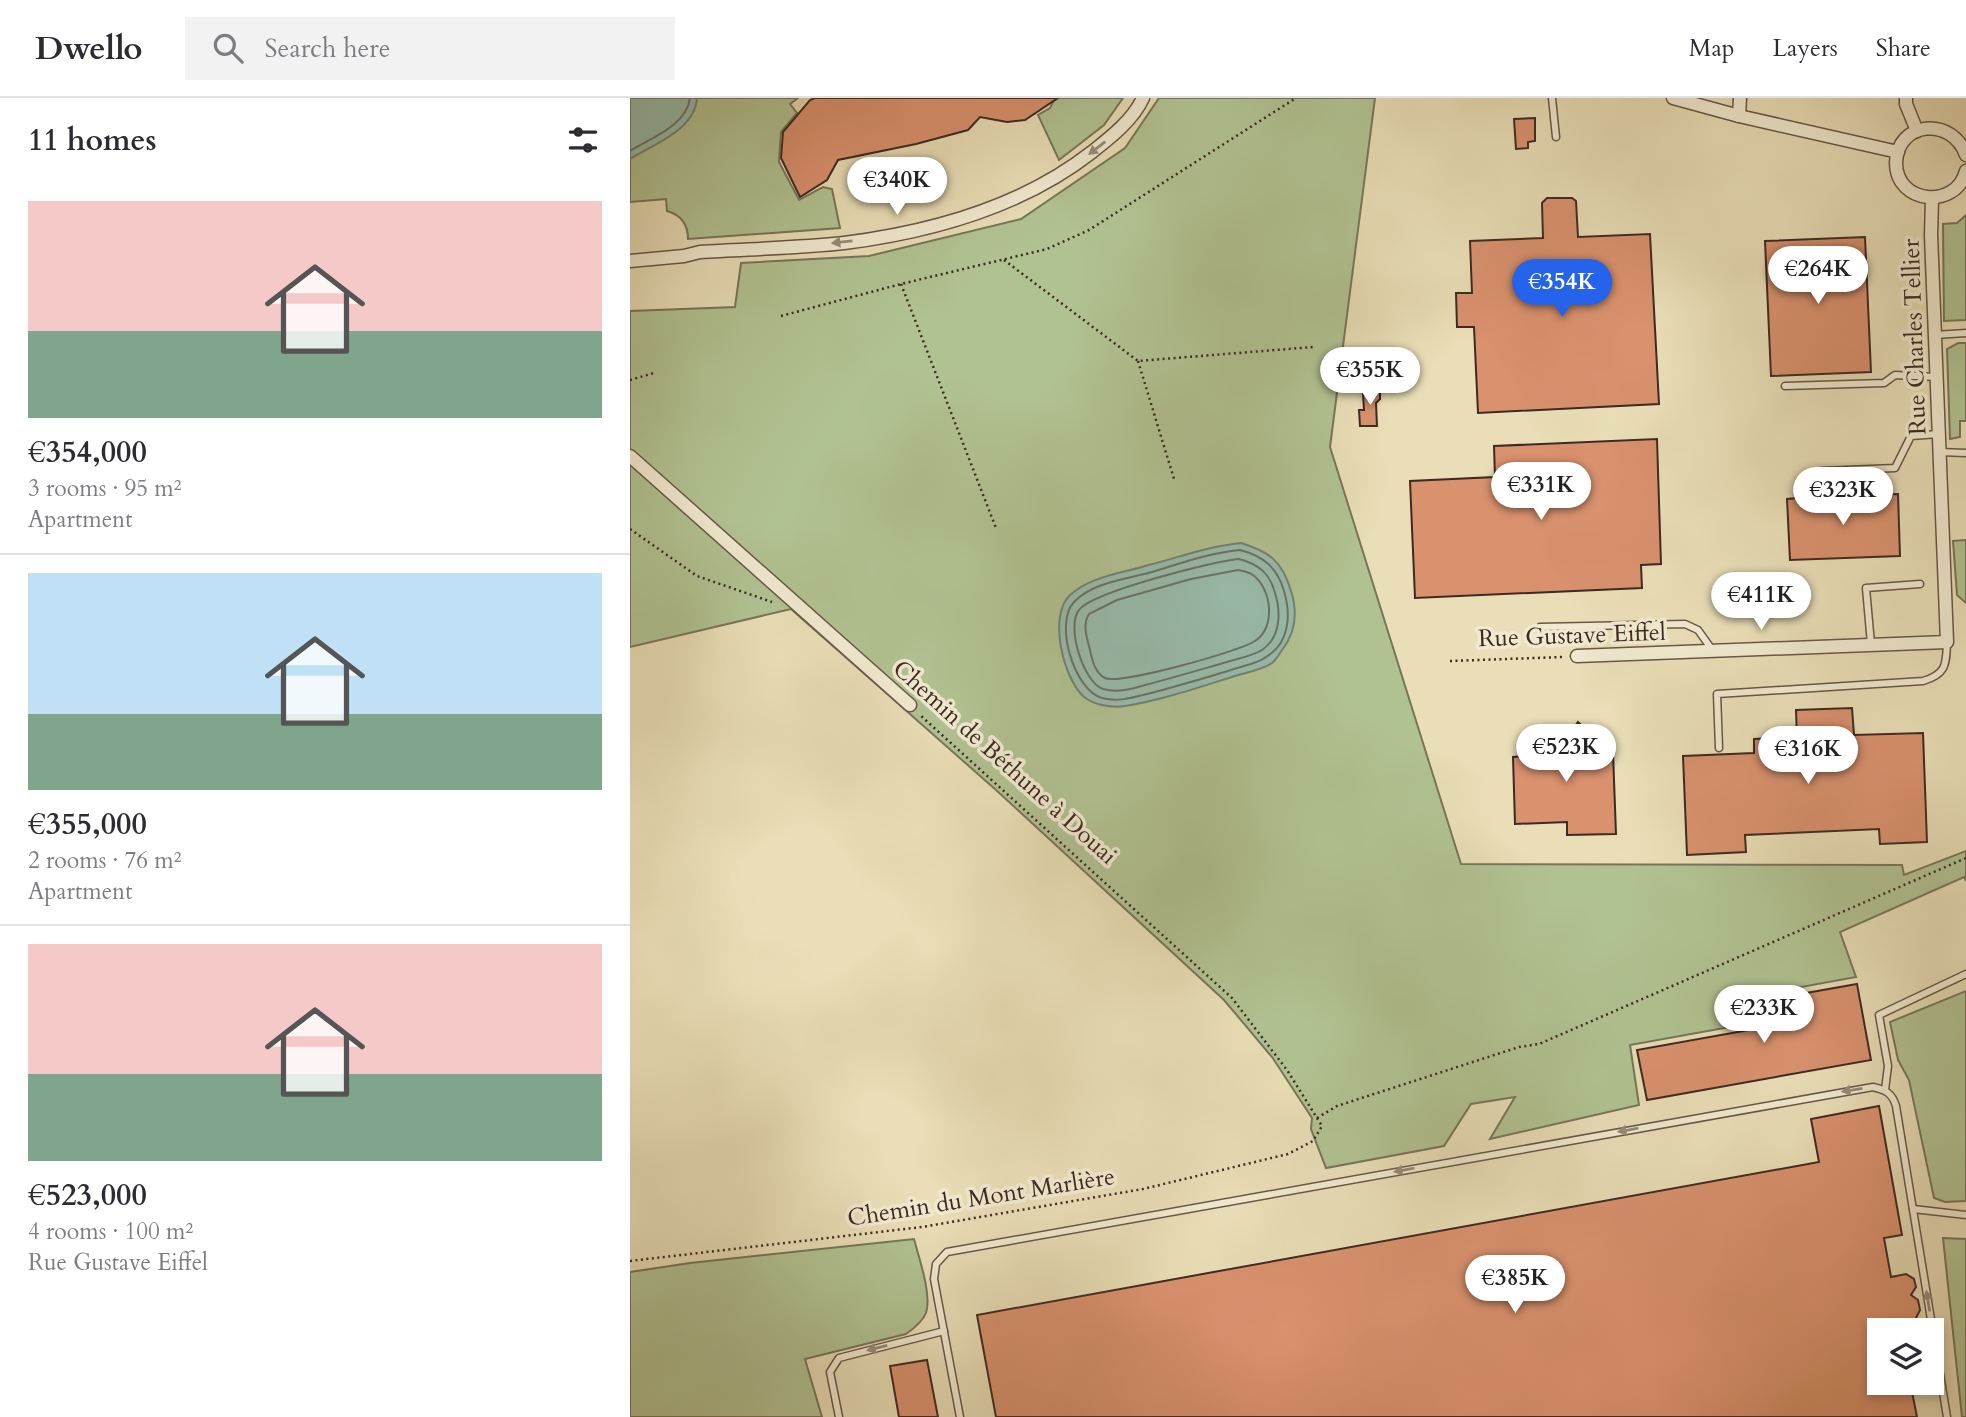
<!DOCTYPE html>
<html lang="en">
<head>
<meta charset="utf-8">
<style>
  :root { --surface:#fff; --page:#f2f2f3; --text:#2b2b33; --muted:#7c7c81; --line:#e1e1e2; --accent:#2563eb }
  body { margin:0; font-family:Cardo,serif; background:var(--page); color:var(--text); height:100vh; display:flex; flex-direction:column; font-size:26px; white-space:nowrap }
  * { box-sizing:border-box; margin:0 }
  p { font-size:23px; color:var(--muted) }
  .icon { flex:none; width:38px; height:38px; fill:none; stroke:currentColor; stroke-width:2; stroke-linecap:round; stroke-linejoin:round }
  .map { position:relative; flex:1; overflow:hidden }
  .panel { display:flex; flex-direction:column; background:var(--surface); width:630px }
  .panel>* { flex:none }
  .buttons { position:absolute; left:1237px; top:1220px; display:grid; gap:14px }
  .buttons a { display:grid; place-items:center; width:77px; height:77px; border-radius:0px; background:var(--surface); box-shadow:0 4px 10px #0003; font-size:35px }
  .price { position:absolute; translate:-50% -60px; padding:0 16px; border-radius:24px; background:#fff; color:#222; font-size:23px; line-height:46px; filter:drop-shadow(0 2px 4px #0008) }
  .price::after { content:''; position:absolute; left:50%; top:42px; width:21px; height:16px; margin-left:-10px; background:inherit; clip-path:polygon(0 0,100% 0,50% 100%) }
  .price.current { background:var(--accent); color:#fff }
  ul { padding:0; list-style:none }
  li { display:grid; align-content:center; gap:14px; height:371px; padding:0 28px }
  li+li { border-top:2px solid var(--line) }
  li span { display:grid; place-items:center; height:217px; border-radius:0px; color:#555 }
  li>.icon { margin-inline-start:auto }
  span .icon { width:126px; height:126px; fill:#fffc; stroke-width:1 }
  li b { font-size:30px }
  h2 { display:flex; justify-content:space-between; align-items:center; height:84px; padding:0 28px; font-size:30px }
  header { display:flex; align-items:center; gap:42px; box-sizing:border-box; height:98px; padding:0 35px; background:var(--surface); border-bottom:2px solid var(--line) }
  header strong { font-size:33px }
  nav { display:flex; gap:38px; margin-inline-start:auto; font-size:24px }
  .search { width:490px; height:63px; background:var(--page); display:flex; align-items:center; gap:18px; box-sizing:border-box; padding:0 24px; border-radius:0px; color:var(--muted); font-size:26px }
  main { display:flex; flex:1; min-height:0 }
  .map>svg:first-child { display:block }
  .green { fill:#b1c292; stroke:#77765a; stroke-width:2 }
  .water { fill:#98bcab; stroke:#748275; stroke-width:2 }
  .lines { fill:none; stroke-linecap:round; stroke-linejoin:round }
  .shore { stroke:#6a7367; stroke-width:2 }
  .building { fill:#d9916e; stroke:#3d2a23; stroke-width:2 }
  .lane-casing { stroke:#685748; stroke-width:9 }
  .street-casing { stroke:#685748; stroke-width:15 }
  .path { stroke:#3d2a23; stroke-width:2.5; stroke-dasharray:2 3.5; stroke-linecap:butt }
  .lane { stroke:#f1ead0; stroke-width:6 }
  .street { stroke:#f1ead0; stroke-width:12 }
  .oneway { fill:#978a7a }
  .labels { text-anchor:middle; stroke-width:7; stroke-linejoin:round; paint-order:stroke }
  .street-label { font-size:24px; fill:#3d2a23; stroke:#f1ead0 }
</style>
</head>
<body>
<header>
<strong>Dwello</strong>
<div class="search"><svg class="icon" aria-label="search" viewBox="0 0 24 24"><circle cx="10" cy="10" r="6"/><path d="M15 15l6 6"/></svg>Search here</div>
<nav><a>Map</a><a>Layers</a><a>Share</a></nav>
</header>
<main>
<section class="panel">
<h2>11 homes<svg class="icon" aria-label="filters" viewBox="0 0 24 24"><path d="M4 7h16M4 17h16"/><circle cx="9" cy="7" r="2"/><circle cx="15" cy="17" r="2"/></svg></h2>
<ul>
<li><span style="background:linear-gradient(#f6c9c9 60%,#7fa58c 0)"><svg class="icon" aria-label="home" viewBox="0 0 24 24"><path d="M3 11l9-7 9 7M6 9v11h12V9"/></svg></span><div><b>€354,000</b><p>3 rooms · 95 m²</p><p>Apartment</p></div></li>
<li><span style="background:linear-gradient(#bfe0f5 65%,#7fa58c 0)"><svg class="icon" aria-label="home" viewBox="0 0 24 24"><path d="M3 11l9-7 9 7M6 9v11h12V9"/></svg></span><div><b>€355,000</b><p>2 rooms · 76 m²</p><p>Apartment</p></div></li>
<li><span style="background:linear-gradient(#f6c9c9 60%,#7fa58c 0)"><svg class="icon" aria-label="home" viewBox="0 0 24 24"><path d="M3 11l9-7 9 7M6 9v11h12V9"/></svg></span><div><b>€523,000</b><p>4 rooms · 100 m²</p><p>Rue Gustave Eiffel</p></div></li>
</ul>
</section>
<div class="map">
<svg width="1336" height="1319" viewBox="0 0 1336 1319">
  <rect width="100%" height="100%" fill="#e9deb7"/>
  <filter id="stains"><feTurbulence type="fractalNoise" baseFrequency=".00286" numOctaves="4"/><feColorMatrix values="0 0 0 0 .2 0 0 0 0 .09 0 0 0 0 .02 0 0 0 .5 -.17"/></filter>
  <radialGradient id="worn" r=".72"><stop offset=".6" stop-color="#630" stop-opacity="0"/><stop offset="1" stop-color="#630" stop-opacity=".3"/></radialGradient>
  <g class="green">
    <path d="M 0,0 L 168,0 L 160,6 L 167,15 L 151,34 L 149,64 L 169,102 L 193,89 L 202,91 L 210,130 L 58,141 C 58,127 51,117 37,113 L 36,101 L 0,104 Z"/>
    <path d="M 425,0 L 493,0 L 474,27 L 429,62 L 408,17 L 420,10 Z"/>
    <path d="M 529,0 L 745,0 L 700,349 L 831,766 L 1272,767 L 1274,777 L 1336,753 L 1336,783 L 1334,779 L 1210,834 L 1226,879 L 1106,901 L 1111,927 L 1000,947 L 1009,1007 L 860,1041 L 885,999 L 841,1006 L 814,1048 L 696,1070 L 681,1031 L 682,1020 L 642,959 L 594,902 L 366,692 L 161,511 L 0,549 L 0,213 L 105,209 L 111,165 L 239,158 L 391,121 L 495,50 Z"/>
    <path d="M 1336,117 L 1336,222 L 1314,223 L 1313,126 L 1327,125 Z"/>
    <path d="M 1328,245 L 1336,245 L 1336,323 L 1330,323 L 1330,339 L 1320,341 L 1317,251 Z"/>
    <path d="M 1336,442 L 1336,505 L 1327,497 L 1323,443 Z"/>
    <path d="M 1336,893 L 1336,1103 L 1315,1104 L 1304,1100 L 1279,982 L 1268,962 L 1260,924 Z"/>
    <path d="M 1313,1140 L 1336,1141 L 1336,1319 L 1332,1319 Z"/>
    <path d="M 284,1141 C 289,1160 302,1197 296,1215 C 293,1223 283,1231 276,1236 L 175,1261 L 192,1319 L 0,1319 L 0,1174 L 60,1165 Z"/>
  </g>
  <g class="water">
    <path d="M 0,0 L 67,0 C 65,32 24,46 0,61 Z"/>
    <path d="M 611,445 C 640,454 652,463 661,493 C 668,515 666,534 652,552 C 649,556 646,562 642,565 C 632,572 614,575 602,579 C 567,590 531,602 495,608 C 482,610 464,607 454,599 C 433,580 418,518 440,497 C 461,478 493,475 519,467 C 550,459 579,448 611,445 Z"/>
  </g>
  <g class="lines">
    <g class="shore">
      <path d="M 0,53 C 21,40 57,27 60,0"/>
      <path d="M 610,452 C 633,458 647,469 654,493 C 661,516 660,545 636,559 C 627,566 612,568 601,572 C 576,580 550,587 525,594 C 508,598 489,605 472,600 C 444,592 424,525 444,504 C 463,484 497,481 522,474 C 552,465 579,455 610,452 Z"/>
      <path d="M 609,461 C 628,466 640,475 645,495 C 651,514 651,539 632,552 C 622,558 607,561 597,564 C 569,572 542,580 515,587 C 502,591 487,595 473,591 C 453,584 436,528 449,512 C 462,494 584,463 609,461 Z"/>
      <path d="M 608,472 C 613,473 619,474 623,477 C 642,491 646,530 625,543 C 608,554 489,587 475,580 C 465,575 462,562 460,552 C 457,540 452,527 459,516 L 487,502 L 561,481 Z"/>
    </g>
  </g>
  <g class="building">
    <path d="M 185,0 L 428,0 L 395,22 L 377,24 L 350,19 L 338,32 L 286,46 L 208,62 L 197,82 L 170,99 L 151,60 L 153,34 L 180,2 Z"/>
    <path d="M 905,20 L 905,43 L 898,44 L 898,50 L 886,51 L 884,21 Z"/>
    <path d="M 917,100 L 942,100 L 946,103 L 948,139 L 1020,136 L 1029,306 L 848,315 L 844,229 L 827,229 L 826,195 L 842,195 L 840,143 L 913,140 L 912,105 Z"/>
    <path d="M 1235,139 L 1241,274 L 1141,278 L 1135,143 Z"/>
    <path d="M 739,288 L 745,288 L 750,294 L 750,301 L 746,305 L 747,328 L 730,328 L 729,312 L 734,312 L 733,295 Z"/>
    <path d="M 1027,341 L 1031,466 L 1011,467 L 1012,490 L 785,500 L 780,383 L 865,379 L 864,348 Z"/>
    <path d="M 1191,394 L 1192,399 L 1268,396 L 1270,458 L 1160,462 L 1157,401 L 1168,400 L 1168,395 Z"/>
    <path d="M 1222,610 L 1224,637 L 1293,635 L 1297,744 L 1250,746 L 1249,731 L 1115,737 L 1116,754 L 1057,757 L 1053,658 L 1124,655 L 1124,641 L 1167,639 L 1166,612 Z"/>
    <path d="M 948,624 L 955,631 L 957,646 L 968,646 L 969,655 L 983,655 L 986,736 L 937,737 L 937,724 L 885,726 L 883,659 L 894,658 L 894,648 L 906,648 L 905,639 L 911,632 L 942,632 Z"/>
    <path d="M 1227,886 L 1241,962 L 1017,1002 L 1007,952 L 1119,932 L 1114,906 Z"/>
    <path d="M 1249,1008 L 1272,1137 L 1254,1140 L 1261,1179 L 1276,1176 L 1284,1181 L 1286,1189 L 1281,1197 L 1288,1202 L 1290,1212 L 1286,1220 L 1288,1232 L 1250,1232 L 1250,1284 L 1280,1284 L 1287,1319 L 366,1319 L 347,1217 L 1189,1064 L 1181,1021 Z"/>
    <path d="M 297,1262 L 308,1319 L 269,1319 L 260,1268 Z"/>
  </g>
  <g class="lines">
    <defs>
      <g id="lane">
        <path d="M 922,0 L 926,39"/>
        <path d="M 1305,237 L 1336,235"/>
        <path d="M 1155,288 L 1254,285 L 1265,277 L 1306,279"/>
        <path d="M 1310,354 L 1336,355"/>
        <path d="M 1192,373 L 1265,370 L 1281,338 L 1309,336"/>
        <path d="M 910,529 L 1055,526 L 1068,532 L 1083,553"/>
        <path d="M 1241,546 L 1236,490 L 1290,486"/>
        <path d="M 1089,650 L 1087,596 L 1293,583 C 1317,576 1316,566 1317,544"/>
        <path d="M 1255,992 L 1258,968 L 1249,917 L 1336,876"/>
        <path d="M 1283,1111 L 1336,1117"/>
        <path d="M 209,1319 L 200,1274 L 209,1260 L 314,1233"/>
        <path d="M 330,1319 L 304,1181 L 306,1166 L 317,1154 L 1243,989 C 1256,992 1262,995 1266,1008 L 1317,1319"/>
      </g>
      <g id="street">
        <path d="M 1043,0 L 1109,18 L 1268,54"/>
        <path d="M 1276,0 L 1276,6 L 1287,33"/>
        <path d="M 1109,18 L 1110,0"/>
        <path d="M 1336,57 C 1322,18 1267,23 1266,65 C 1266,106 1326,112 1336,73"/>
        <path d="M 0,163 L 54,158 L 70,154 C 118,151 167,150 214,145 C 301,134 393,108 462,54 C 481,39 503,22 513,0"/>
        <path d="M 0,358 L 280,607"/>
        <path d="M 947,558 L 1317,544 L 1301,137 L 1302,101"/>
      </g>
    </defs>
    <use href="#lane" class="lane-casing"/>
    <use href="#street" class="street-casing"/>
    <g class="path">
      <path d="M 374,162 L 508,263 L 683,249"/>
      <path d="M 271,186 L 366,430"/>
      <path d="M 151,218 L 271,186 L 417,151 L 459,132 L 666,0"/>
      <path d="M 508,263 L 544,381"/>
      <path d="M 0,282 L 24,275"/>
      <path d="M 0,431 L 67,478 L 142,504"/>
      <path d="M 820,563 L 933,559"/>
      <path d="M 687,1020 L 707,1008 L 889,949 L 909,946 L 1336,760"/>
      <path d="M 0,1163 L 292,1129 L 513,1091 L 658,1056 L 683,1043 L 692,1028 L 657,972 L 602,900 L 290,617"/>
    </g>
    <use href="#lane" class="lane"/>
    <use href="#street" class="street"/>
  </g>
  <defs><path id="oneway-solid" d="M-6-.8H1V-3.2L6.5 0L1 3.2V.8H-6Z" transform="scale(1.75)"/></defs>
  <g class="oneway">
    <use href="#oneway-solid" transform="translate(467 50) rotate(142)"/>
    <use href="#oneway-solid" transform="translate(212 144) rotate(174)"/>
    <use href="#oneway-solid" transform="translate(1222 992) rotate(171)"/>
    <use href="#oneway-solid" transform="translate(998 1032) rotate(170)"/>
    <use href="#oneway-solid" transform="translate(774 1072) rotate(170)"/>
    <use href="#oneway-solid" transform="translate(1298 1203) rotate(-99)"/>
    <use href="#oneway-solid" transform="translate(247 1250) rotate(166)"/>
  </g>
  <g class="labels">
    <g class="street-label">
      <text transform="translate(1284 239) rotate(-92)" y="8">Rue Charles Tellier</text>
      <text transform="translate(942 537) rotate(-2)" y="8">Rue Gustave Eiffel</text>
      <text transform="translate(375 664) rotate(42)" y="8">Chemin de Béthune à Douai</text>
      <text transform="translate(351 1099) rotate(-9)" y="8">Chemin du Mont Marlière</text>
    </g>
  </g>
  <rect width="100%" height="100%" filter="url(#stains)"/>
  <rect width="100%" height="100%" fill="url(#worn)"/>
</svg>
<div class="buttons">
<a><svg class="icon" aria-label="layers" viewBox="0 0 24 24"><path d="M12 4l9 5-9 5-9-5zM3 14l9 5 9-5"/></svg></a>
</div>
<b class="price" style="left:267px;top:119px">€340K</b>
<b class="price" style="left:1188px;top:208px">€264K</b>
<b class="price current" style="left:932px;top:221px">€354K</b>
<b class="price" style="left:740px;top:309px">€355K</b>
<b class="price" style="left:911px;top:424px">€331K</b>
<b class="price" style="left:1213px;top:429px">€323K</b>
<b class="price" style="left:1131px;top:534px">€411K</b>
<b class="price" style="left:936px;top:686px">€523K</b>
<b class="price" style="left:1178px;top:688px">€316K</b>
<b class="price" style="left:1134px;top:947px">€233K</b>
<b class="price" style="left:885px;top:1217px">€385K</b>
</div>
</main>
</body>
</html>
